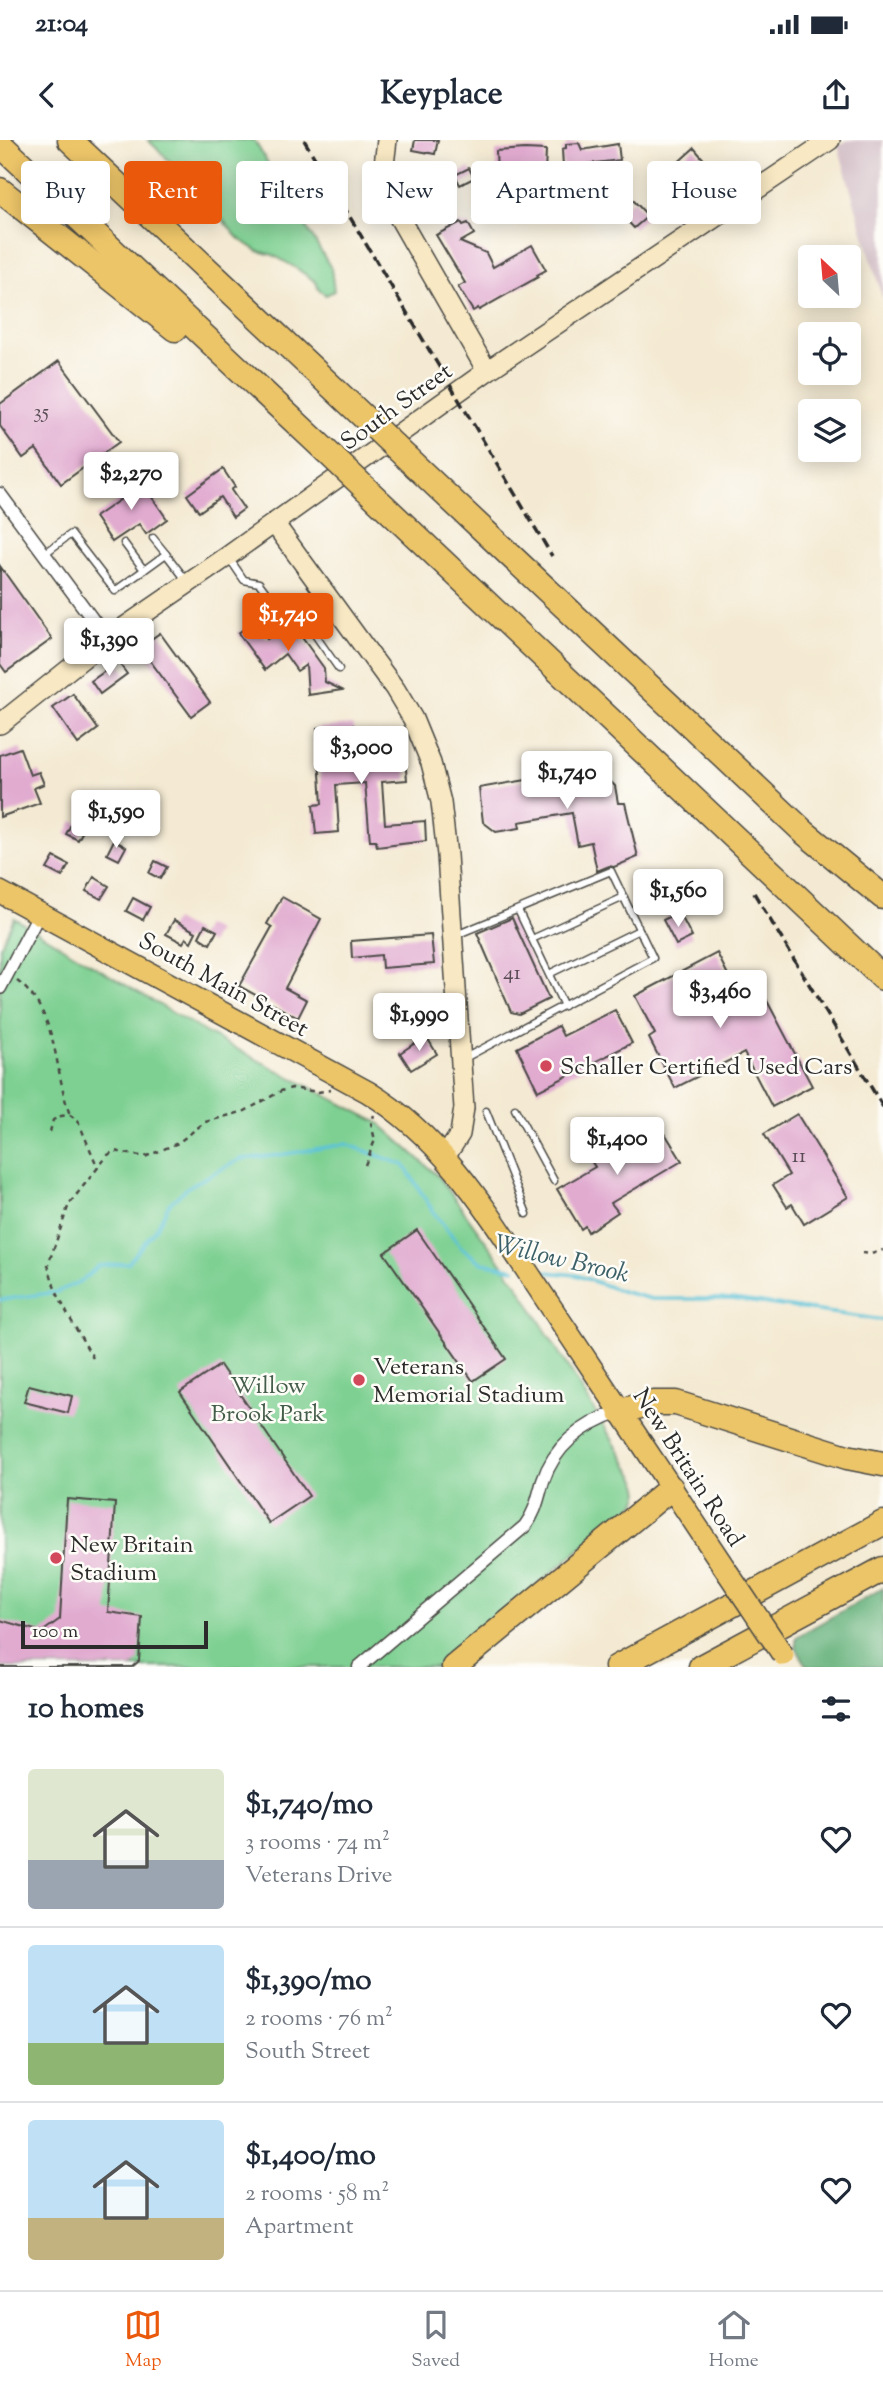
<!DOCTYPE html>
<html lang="en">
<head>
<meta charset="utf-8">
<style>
  :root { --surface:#fff; --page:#f6f6f7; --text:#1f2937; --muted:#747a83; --line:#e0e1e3; --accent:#ea580c }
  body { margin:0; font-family:"Sorts Mill Goudy",serif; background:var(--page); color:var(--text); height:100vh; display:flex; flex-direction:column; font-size:26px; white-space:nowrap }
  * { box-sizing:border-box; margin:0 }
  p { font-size:23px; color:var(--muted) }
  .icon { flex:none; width:38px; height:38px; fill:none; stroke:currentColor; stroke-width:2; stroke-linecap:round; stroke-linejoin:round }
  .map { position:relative; height:1527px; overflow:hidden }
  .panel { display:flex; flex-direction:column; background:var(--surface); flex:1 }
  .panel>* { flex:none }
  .top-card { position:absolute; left:21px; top:21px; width:842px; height:63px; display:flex; gap:14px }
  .needle { width:46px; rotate:334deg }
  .controls { position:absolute; left:798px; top:105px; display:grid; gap:14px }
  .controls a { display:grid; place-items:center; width:63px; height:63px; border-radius:7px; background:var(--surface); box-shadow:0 4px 18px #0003; font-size:35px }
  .scale { position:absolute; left:21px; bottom:18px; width:187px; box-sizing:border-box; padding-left:7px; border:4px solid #2b2b2b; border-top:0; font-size:19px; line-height:24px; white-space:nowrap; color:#2b2b2b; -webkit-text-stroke:5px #fdfcf7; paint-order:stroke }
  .price { position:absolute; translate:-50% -60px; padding:0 16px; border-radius:7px; background:#fff; color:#222; font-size:23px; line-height:46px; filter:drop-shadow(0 2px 4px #0008) }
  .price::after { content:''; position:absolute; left:50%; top:42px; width:21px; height:16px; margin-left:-10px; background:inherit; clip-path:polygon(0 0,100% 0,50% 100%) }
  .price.on { background:var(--accent); color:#fff }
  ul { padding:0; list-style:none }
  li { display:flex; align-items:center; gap:21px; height:175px; padding:0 28px }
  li+li { border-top:2px solid var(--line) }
  li span { display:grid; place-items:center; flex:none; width:196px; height:140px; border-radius:7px; color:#555 }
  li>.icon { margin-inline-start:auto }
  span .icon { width:84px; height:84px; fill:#fffc; stroke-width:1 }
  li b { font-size:30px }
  h2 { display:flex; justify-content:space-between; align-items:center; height:84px; padding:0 28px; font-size:30px }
  .tag { padding:0 24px; border-radius:7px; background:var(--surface); box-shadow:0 4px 18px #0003; font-size:24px; line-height:63px }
  .tag.on { background:var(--accent); color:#fff }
  .status { display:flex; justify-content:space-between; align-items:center; height:49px; padding:0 35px; background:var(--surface); direction:ltr }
  .status svg { height:19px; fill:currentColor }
  header { display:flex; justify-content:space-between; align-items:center; height:91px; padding:0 28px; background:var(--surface); font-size:32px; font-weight:800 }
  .tabs { display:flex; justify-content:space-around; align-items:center; height:98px; border-top:2px solid var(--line); background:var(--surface); font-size:19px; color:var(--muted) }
  .tabs a { display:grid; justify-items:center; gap:4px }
  .tabs .on { color:var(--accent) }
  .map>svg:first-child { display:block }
  .industrial { fill:#d2bdc6 }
  .green { fill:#7ed092; stroke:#547e5e; stroke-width:2 }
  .forest { fill:#66b27c; stroke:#486e54; stroke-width:2 }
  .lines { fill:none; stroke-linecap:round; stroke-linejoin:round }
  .stream { stroke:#5bc3d8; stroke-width:3.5 }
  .building { fill:#e1abd0 }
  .lane-casing { stroke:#494844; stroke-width:9 }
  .street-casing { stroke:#494844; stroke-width:15 }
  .secondary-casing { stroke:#494844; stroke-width:22 }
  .primary-casing { stroke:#494844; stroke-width:24 }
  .highway-casing { stroke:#494844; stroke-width:27 }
  .path { stroke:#494844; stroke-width:2.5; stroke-dasharray:5 5; stroke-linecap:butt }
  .lane { stroke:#fff; stroke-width:6 }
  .street { stroke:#fff; stroke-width:12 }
  .secondary { stroke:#f8e8c3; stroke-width:19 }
  .primary { stroke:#edc569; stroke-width:21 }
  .highway { stroke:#edc569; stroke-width:24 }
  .rail { stroke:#2b2b2b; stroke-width:3.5; stroke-dasharray:10 5; stroke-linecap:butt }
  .primary-bridge-casing { stroke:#494844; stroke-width:24; stroke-linecap:butt }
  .highway-bridge-casing { stroke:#494844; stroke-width:27; stroke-linecap:butt }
  .primary-bridge { stroke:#edc569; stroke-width:21 }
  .highway-bridge { stroke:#edc569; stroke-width:24 }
  .poi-dot { fill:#d1495b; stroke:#fdfcf7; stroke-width:2.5 }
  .labels { text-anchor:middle; stroke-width:5; stroke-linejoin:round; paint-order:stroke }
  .number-label { font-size:21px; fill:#584b54 }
  .street-label { font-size:24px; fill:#2b2b2b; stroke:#fdfcf7 }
  .poi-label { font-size:24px; fill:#2b2b2b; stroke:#fdfcf7; text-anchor:start }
  .park-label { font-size:24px; fill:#445d4a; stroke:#fdfcf7 }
  .water-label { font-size:26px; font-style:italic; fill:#3c6068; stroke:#fdfcf7 }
</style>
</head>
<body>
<div class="status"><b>21:04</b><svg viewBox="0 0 49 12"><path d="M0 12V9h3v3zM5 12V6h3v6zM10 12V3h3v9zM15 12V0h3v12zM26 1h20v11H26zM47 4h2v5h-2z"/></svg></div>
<header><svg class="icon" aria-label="back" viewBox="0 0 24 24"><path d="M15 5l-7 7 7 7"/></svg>Keyplace<svg class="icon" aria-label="share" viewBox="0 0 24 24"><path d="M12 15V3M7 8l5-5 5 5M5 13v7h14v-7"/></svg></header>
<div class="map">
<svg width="883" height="1527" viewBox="0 0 883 1527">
  <rect width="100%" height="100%" fill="#fdfcf7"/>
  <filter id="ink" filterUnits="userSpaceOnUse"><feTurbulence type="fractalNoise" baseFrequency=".0143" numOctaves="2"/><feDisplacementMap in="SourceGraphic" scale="14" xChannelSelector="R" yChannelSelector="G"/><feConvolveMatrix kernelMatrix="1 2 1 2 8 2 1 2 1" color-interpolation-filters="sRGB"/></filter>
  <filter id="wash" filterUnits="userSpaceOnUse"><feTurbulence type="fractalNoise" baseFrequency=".00686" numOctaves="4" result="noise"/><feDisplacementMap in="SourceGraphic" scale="28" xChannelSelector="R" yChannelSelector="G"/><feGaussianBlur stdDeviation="1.57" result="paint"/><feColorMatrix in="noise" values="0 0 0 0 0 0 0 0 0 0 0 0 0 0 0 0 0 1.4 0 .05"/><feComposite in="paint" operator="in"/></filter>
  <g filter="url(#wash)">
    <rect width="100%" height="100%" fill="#f4ead3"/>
    <path class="industrial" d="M 848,0 L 883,0 L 883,160 L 838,6 Z"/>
    <g class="green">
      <path d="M 148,0 L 254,0 L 331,128 L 334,151 L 326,155 L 319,150 L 316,142 L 296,128 L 273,115 L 258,111 L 238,98 L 187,38 Z"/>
      <path d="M 14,778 L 208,894 L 379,983 L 438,1036 L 517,1144 L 637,1340 L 640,1352 L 636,1363 L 437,1527 L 0,1527 L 0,807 Z"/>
    </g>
    <path class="forest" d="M 883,1448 L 883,1527 L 808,1527 L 796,1508 L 796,1497 Z"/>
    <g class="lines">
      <g class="stream">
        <path d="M 537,1131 L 576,1135 L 624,1152 L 652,1159 L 732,1159 L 883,1180"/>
        <path d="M 0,1160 L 57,1152 L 83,1140 L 98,1126 L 128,1123 L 157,1087 L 169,1064 L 188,1047 L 214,1033 L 241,1019 L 280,1015 L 346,1004 L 404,1025 L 434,1073 L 462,1108 L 482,1123 L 515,1129"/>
      </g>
    </g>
    <g id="blocks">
      <g class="building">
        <path d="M 415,0 L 438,0 L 435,14 L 413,10 Z"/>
        <path d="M 579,3 L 582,10 L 618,4 L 620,20 L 563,27 L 562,9 L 566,8 L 566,4 Z"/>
        <path d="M 694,8 L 706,22 L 666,58 L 654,44 Z"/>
        <path d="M 525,9 L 546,10 L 545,33 L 512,31 L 512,33 L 497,34 L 496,11 Z"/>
        <path d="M 439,26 L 442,33 L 446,32 L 450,40 L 423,54 L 415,39 Z"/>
        <path d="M 469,28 L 474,38 L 460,45 L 455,35 Z"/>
        <path d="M 626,40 L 628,53 L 616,55 L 614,42 Z"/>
        <path d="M 633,60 L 648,76 L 634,88 L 619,72 Z"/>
        <path d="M 461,82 L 463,85 L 468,83 L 474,94 L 460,102 L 486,113 L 493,127 L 532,105 L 546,130 L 537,135 L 538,137 L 479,170 L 478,168 L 473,171 L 458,147 L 465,143 L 436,95 Z"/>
        <path d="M 59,221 L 119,302 L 61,344 L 36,309 L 23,318 L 0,286 L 0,264 Z"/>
        <path d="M 223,329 L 235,347 L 231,350 L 244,369 L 233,377 L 220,357 L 199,372 L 187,355 Z"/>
        <path d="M 138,337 L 167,379 L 146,394 L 139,384 L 112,402 L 95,377 L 121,359 L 117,353 Z"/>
        <path d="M 0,426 L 52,499 L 6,532 L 0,524 Z"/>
        <path d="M 296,478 L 303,488 L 298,492 L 324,528 L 325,542 L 342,550 L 308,555 L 306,525 L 297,531 L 285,514 L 265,530 L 238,493 L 255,482 L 267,499 Z"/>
        <path d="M 160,493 L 210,562 L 191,576 L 140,507 Z"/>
        <path d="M 118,522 L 127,534 L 100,554 L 91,541 Z"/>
        <path d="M 73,554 L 98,589 L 78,604 L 53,568 Z"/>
        <path d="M 353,585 L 355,615 L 404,609 L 407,640 L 382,642 L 385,684 L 425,681 L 426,701 L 377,707 L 376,701 L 370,701 L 365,643 L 336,645 L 339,692 L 316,694 L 313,665 L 322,664 L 317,588 Z"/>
        <path d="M 20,608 L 30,635 L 39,632 L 44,644 L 34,648 L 40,663 L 0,677 L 0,615 Z"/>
        <path d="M 590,629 L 600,631 L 615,646 L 618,663 L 625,663 L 638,717 L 614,727 L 609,726 L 597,731 L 591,702 L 578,705 L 572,673 L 519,682 L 520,688 L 496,692 L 483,682 L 479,648 Z"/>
        <path d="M 73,681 L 85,687 L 78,700 L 66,694 Z"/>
        <path d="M 114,700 L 126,707 L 119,720 L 107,714 Z"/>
        <path d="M 54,717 L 69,725 L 62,737 L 47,729 Z"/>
        <path d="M 155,721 L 167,727 L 160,739 L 149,733 Z"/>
        <path d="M 94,737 L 109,746 L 101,759 L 86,751 Z"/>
        <path d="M 282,757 L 321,779 L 285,848 L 307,860 L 298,878 L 239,846 L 272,787 L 267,784 Z"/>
        <path d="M 133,758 L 150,767 L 143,780 L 126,771 Z"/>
        <path d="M 679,772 L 692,797 L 676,805 L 663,780 Z"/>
        <path d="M 512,778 L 549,859 L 519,874 L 511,872 L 477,793 Z"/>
        <path d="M 174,780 L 196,792 L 191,802 L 186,798 L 183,803 L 166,794 Z"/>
        <path d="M 205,785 L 217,791 L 210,804 L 199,797 Z"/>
        <path d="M 431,795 L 434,824 L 382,828 L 381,815 L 352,818 L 351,801 Z"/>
        <path d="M 717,813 L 735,849 L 755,838 L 812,946 L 772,967 L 744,913 L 675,948 L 649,898 L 655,894 L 635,856 Z"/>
        <path d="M 615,870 L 632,903 L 538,951 L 517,908 L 558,886 L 563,896 Z"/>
        <path d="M 426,896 L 437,914 L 411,930 L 400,913 Z"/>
        <path d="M 797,974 L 848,1057 L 804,1084 L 792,1064 L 787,1067 L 773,1045 L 789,1035 L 764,994 Z"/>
        <path d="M 661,987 L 682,1021 L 611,1063 L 618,1072 L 588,1092 L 585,1086 L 581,1089 L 557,1049 L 595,1027 L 588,1016 L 619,997 L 625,1008 Z"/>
        <path d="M 417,1090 L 506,1219 L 473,1241 L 384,1113 Z"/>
        <path d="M 220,1225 L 309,1356 L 269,1383 L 180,1252 Z"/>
        <path d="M 29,1245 L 72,1256 L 68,1273 L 24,1262 Z"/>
        <path d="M 67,1359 L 115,1363 L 108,1472 L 142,1477 L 139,1521 L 132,1527 L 0,1527 L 0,1480 L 42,1492 L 60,1479 Z"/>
      </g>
    </g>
  </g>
  <g filter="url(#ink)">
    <use href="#blocks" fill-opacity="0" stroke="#494844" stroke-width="2"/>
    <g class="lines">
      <defs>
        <g id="lane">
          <path d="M 153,398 L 166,414"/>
          <path d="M 124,403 L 144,430"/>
          <path d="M 44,414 L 71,394 L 115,451 L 166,414 L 186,440"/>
          <path d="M 229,418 L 244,440 L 259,443 L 274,463 L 294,465 L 339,529"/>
          <path d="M 518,770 L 564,866"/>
          <path d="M 456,795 L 611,731 L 653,818 L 463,919"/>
          <path d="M 532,799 L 624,757"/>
          <path d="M 549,834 L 639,790"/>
          <path d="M 515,969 L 554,1041"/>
          <path d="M 486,971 L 527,1074"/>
        </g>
        <g id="street">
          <path d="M 0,354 L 107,499"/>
          <path d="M 0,848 L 39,774"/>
          <path d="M 359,1527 L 525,1386 C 536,1372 538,1357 543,1341 C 555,1304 585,1283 620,1271"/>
        </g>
        <g id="secondary">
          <path d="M 387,0 L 383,33 L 389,60 L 487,231"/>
          <path d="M 274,383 L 395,549 L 413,579 L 431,623 L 441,662 L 447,715 L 464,968 L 460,994 L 445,1017"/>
          <path d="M 0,584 L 107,499 L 228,416 L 487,231 L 830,0"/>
        </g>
        <path id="primary" d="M 0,752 L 368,952 C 450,1002 496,1086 549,1164 C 609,1253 668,1344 728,1433"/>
        <g id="highway">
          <path d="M 70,0 L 367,280"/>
          <path d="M 0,4 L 325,310"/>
          <path d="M 0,50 L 175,189"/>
          <path d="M 408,319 L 805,693 L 883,757"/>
          <path d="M 366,349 L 883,838"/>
          <path d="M 620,1271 L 653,1263 L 676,1263 L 847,1317 L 883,1324"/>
          <path d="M 454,1527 L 671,1348"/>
          <path d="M 617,1527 L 883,1383"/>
          <path d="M 701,1527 L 883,1429"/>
        </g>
      </defs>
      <use href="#lane" class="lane-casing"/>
      <use href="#street" class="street-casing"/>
      <use href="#secondary" class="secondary-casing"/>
      <use href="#primary" class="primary-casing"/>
      <use href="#highway" class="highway-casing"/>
      <g class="path">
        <path d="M 17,841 C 59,872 54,932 70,975"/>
        <path d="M 50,992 L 53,980 L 61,976 L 70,975 L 78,981 L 98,1028"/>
        <path d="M 365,1025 L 375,1000 L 371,984 L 374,975"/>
        <path d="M 862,1113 L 871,1114 L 883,1110"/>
        <path d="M 93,1218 L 68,1175 L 55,1149 L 48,1125 L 69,1064 L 108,1015 L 114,1011 L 145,1017 L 178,1003 L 205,982 L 245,971 L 281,951 L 292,948 L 318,952 L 331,950"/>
      </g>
      <use href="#lane" class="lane"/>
      <use href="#street" class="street"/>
      <use href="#secondary" class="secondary"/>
      <use href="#primary" class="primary"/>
      <use href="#highway" class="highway"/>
      <g class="rail">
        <path d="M 304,0 L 552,416"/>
        <path d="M 754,753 L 883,967"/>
      </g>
      <defs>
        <path id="primary-bridge" d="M 728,1433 L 783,1515"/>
        <g id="highway-bridge">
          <path d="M 367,280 L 408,319"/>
          <path d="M 325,310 L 366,349"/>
        </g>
      </defs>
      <use href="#primary-bridge" class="primary-bridge-casing"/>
      <use href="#highway-bridge" class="highway-bridge-casing"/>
      <use href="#primary-bridge" class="primary-bridge"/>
      <use href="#highway-bridge" class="highway-bridge"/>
    </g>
  </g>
  <g class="poi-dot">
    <circle cx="546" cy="926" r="7"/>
    <circle cx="359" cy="1240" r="7"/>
    <circle cx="56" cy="1418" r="7"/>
  </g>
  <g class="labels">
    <g class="number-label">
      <text x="41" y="278">35</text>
      <text x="512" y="839">41</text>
      <text x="799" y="1022">11</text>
    </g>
    <g class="street-label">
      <text transform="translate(396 266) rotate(-36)" y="8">South Street</text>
      <text transform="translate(224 844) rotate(29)" y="8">South Main Street</text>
      <text transform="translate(689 1327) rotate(57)" y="8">New Britain Road</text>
    </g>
    <g class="poi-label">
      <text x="560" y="934">Schaller Certified Used Cars</text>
      <text x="373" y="1234">Veterans<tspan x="373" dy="28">Memorial Stadium</tspan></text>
      <text x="70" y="1412">New Britain<tspan x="70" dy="28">Stadium</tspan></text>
    </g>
    <g class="park-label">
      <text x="268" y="1253">Willow<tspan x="268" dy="28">Brook Park</tspan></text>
    </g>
    <g class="water-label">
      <text transform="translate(562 1118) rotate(13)" y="9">Willow Brook</text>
    </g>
  </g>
</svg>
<div class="controls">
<a><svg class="needle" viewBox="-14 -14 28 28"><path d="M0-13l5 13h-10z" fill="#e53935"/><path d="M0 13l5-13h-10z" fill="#747a83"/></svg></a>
<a><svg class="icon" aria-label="locate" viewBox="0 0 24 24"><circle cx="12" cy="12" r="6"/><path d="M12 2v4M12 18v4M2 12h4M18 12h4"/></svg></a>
<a><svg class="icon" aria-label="layers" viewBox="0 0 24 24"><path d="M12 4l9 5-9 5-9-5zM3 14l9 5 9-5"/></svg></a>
</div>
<div class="scale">100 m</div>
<b class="price" style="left:131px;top:372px">$2,270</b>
<b class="price on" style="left:288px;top:513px">$1,740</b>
<b class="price" style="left:109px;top:538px">$1,390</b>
<b class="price" style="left:361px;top:646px">$3,000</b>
<b class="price" style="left:567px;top:671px">$1,740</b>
<b class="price" style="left:116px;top:710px">$1,590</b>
<b class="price" style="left:678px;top:789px">$1,560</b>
<b class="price" style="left:720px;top:890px">$3,460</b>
<b class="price" style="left:419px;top:913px">$1,990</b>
<b class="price" style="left:617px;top:1037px">$1,400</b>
<div class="top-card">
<a class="tag">Buy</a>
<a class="tag on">Rent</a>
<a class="tag">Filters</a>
<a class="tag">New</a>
<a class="tag">Apartment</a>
<a class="tag">House</a>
</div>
</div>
<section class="panel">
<h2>10 homes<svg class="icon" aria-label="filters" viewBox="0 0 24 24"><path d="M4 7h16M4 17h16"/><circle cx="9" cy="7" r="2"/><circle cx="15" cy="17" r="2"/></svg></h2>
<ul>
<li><span style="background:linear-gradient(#dfe7d0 65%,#9aa5b1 0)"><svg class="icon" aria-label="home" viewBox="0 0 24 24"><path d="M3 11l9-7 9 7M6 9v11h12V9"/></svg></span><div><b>$1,740/mo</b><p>3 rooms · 74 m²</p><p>Veterans Drive</p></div><svg class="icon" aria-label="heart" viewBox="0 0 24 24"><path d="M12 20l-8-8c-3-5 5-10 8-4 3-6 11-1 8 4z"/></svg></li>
<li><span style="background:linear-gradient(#bfe0f5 70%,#8fb573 0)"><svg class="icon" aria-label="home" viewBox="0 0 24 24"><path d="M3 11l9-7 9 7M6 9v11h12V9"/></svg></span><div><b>$1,390/mo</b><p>2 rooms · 76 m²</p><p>South Street</p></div><svg class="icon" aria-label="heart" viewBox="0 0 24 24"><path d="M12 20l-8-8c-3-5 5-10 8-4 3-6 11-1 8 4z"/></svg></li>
<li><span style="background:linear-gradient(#bfe0f5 70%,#c2b280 0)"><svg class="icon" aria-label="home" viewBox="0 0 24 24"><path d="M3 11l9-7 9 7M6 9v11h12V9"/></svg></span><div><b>$1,400/mo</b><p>2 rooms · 58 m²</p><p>Apartment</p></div><svg class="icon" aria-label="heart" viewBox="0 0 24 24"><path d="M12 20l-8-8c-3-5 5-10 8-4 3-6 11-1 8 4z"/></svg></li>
</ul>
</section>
<nav class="tabs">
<a class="on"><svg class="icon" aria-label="map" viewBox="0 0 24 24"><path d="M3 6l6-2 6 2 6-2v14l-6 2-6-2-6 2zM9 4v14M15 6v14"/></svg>Map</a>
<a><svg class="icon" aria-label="saved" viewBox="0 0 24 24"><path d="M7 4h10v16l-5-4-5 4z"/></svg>Saved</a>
<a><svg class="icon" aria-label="home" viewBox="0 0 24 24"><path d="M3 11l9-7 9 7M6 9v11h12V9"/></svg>Home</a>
</nav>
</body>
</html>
